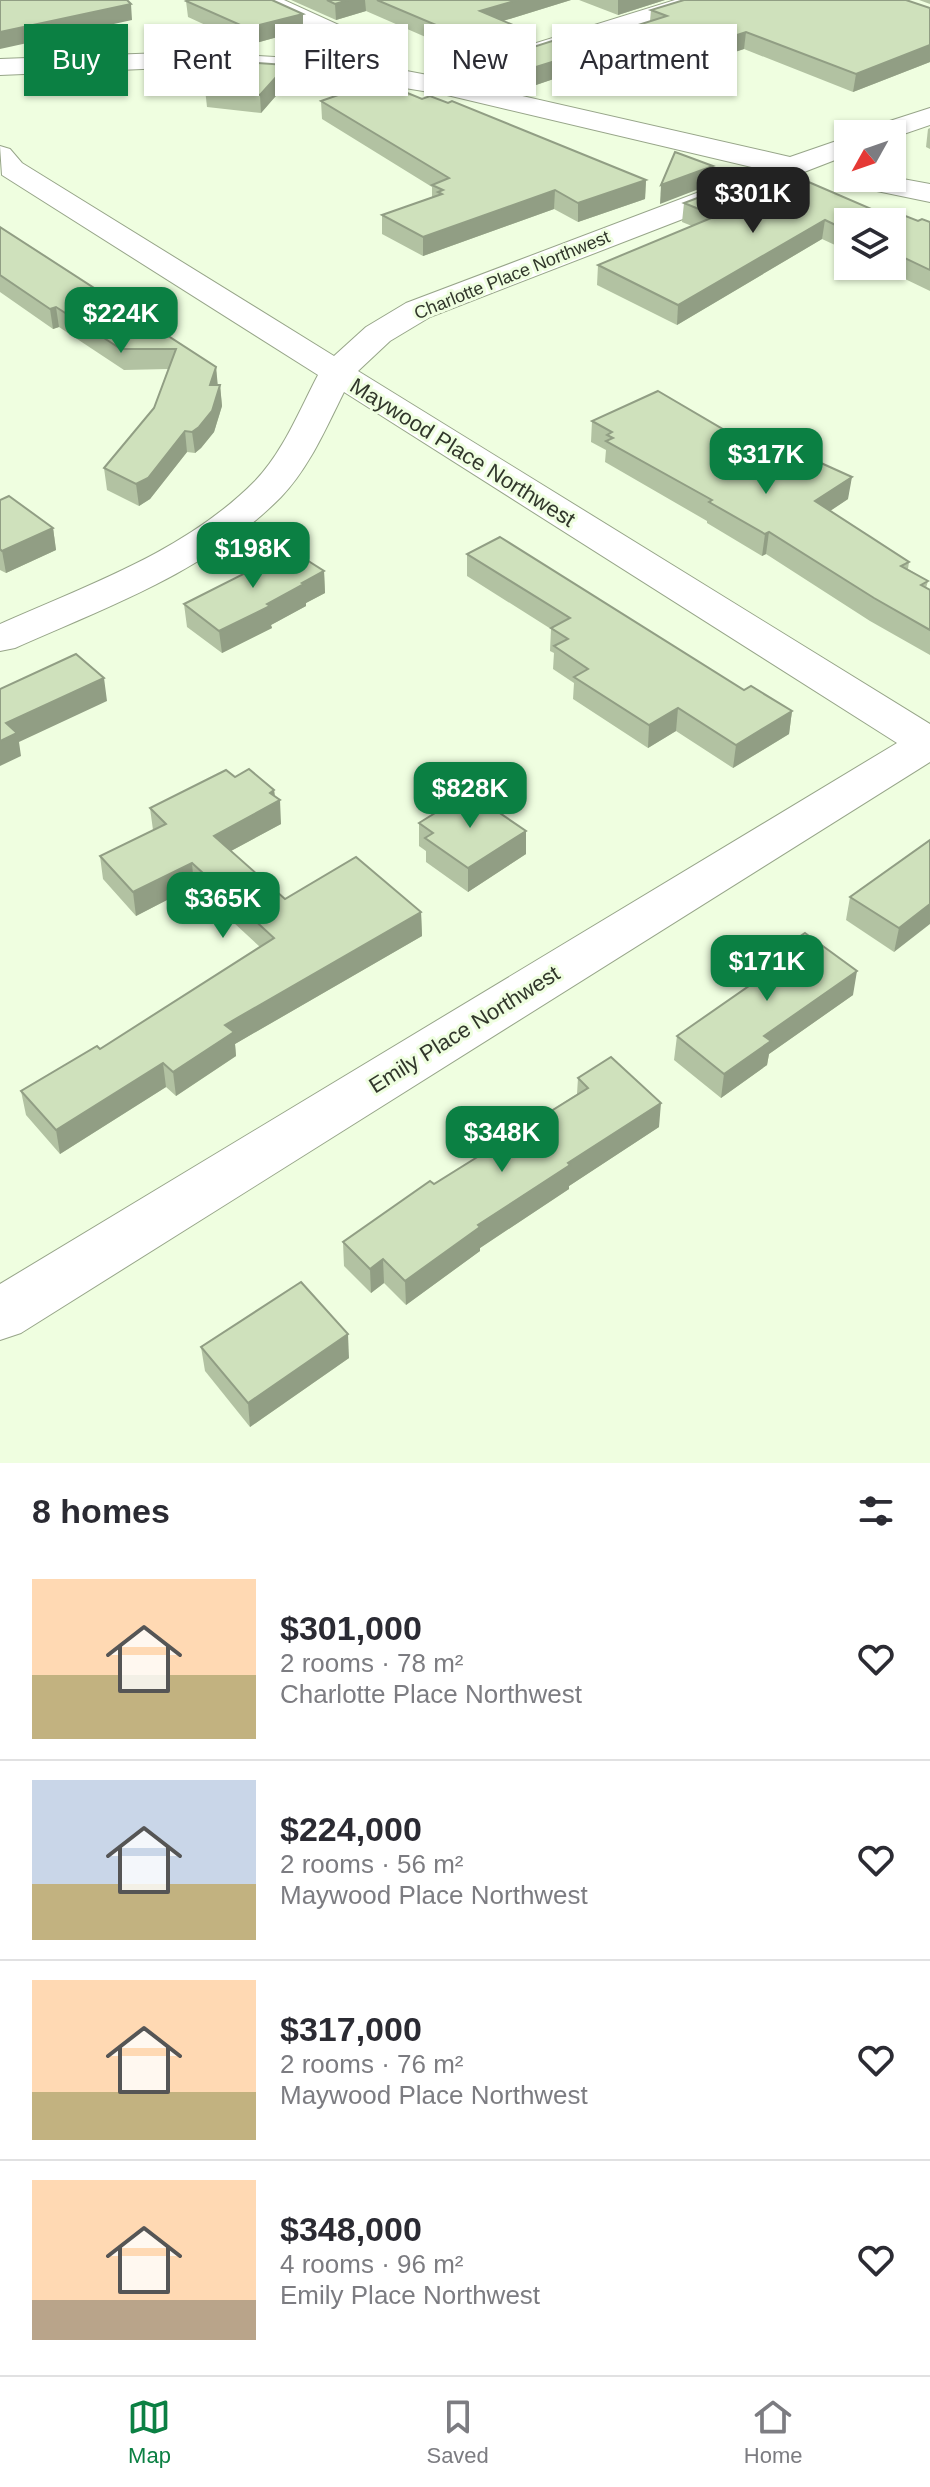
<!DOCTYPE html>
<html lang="en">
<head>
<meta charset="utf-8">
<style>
  :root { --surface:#fff; --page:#f2f2f3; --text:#2b2b33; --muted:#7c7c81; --line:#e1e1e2; --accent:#0b8043 }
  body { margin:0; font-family:Arial,sans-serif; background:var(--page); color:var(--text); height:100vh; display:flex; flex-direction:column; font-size:30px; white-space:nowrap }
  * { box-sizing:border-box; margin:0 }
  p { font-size:26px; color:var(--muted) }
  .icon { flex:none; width:44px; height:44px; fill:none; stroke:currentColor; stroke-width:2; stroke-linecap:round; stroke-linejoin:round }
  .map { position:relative; height:1463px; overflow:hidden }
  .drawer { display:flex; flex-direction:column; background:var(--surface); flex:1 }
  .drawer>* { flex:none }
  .hud { position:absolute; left:24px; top:24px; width:882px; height:72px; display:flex; gap:16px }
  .needle { width:52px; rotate:230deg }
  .fabs { position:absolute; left:834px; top:120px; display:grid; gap:16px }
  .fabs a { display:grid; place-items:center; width:72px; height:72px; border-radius:0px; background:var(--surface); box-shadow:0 2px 6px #0004; font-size:40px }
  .price { position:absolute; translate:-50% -68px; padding:0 18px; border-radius:16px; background:var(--accent); color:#fff; font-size:26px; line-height:52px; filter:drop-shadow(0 2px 4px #0008) }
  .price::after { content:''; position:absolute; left:50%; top:48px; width:24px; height:18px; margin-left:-12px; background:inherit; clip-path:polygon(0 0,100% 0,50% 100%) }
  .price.current { background:#222; color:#fff }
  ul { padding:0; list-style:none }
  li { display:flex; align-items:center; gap:24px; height:200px; padding:0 32px }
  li+li { border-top:2px solid var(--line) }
  li span { display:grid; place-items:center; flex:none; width:224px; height:160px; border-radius:0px; color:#555 }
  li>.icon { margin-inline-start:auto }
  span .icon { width:96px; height:96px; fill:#fffc; stroke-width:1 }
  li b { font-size:34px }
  h2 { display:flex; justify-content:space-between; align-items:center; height:96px; padding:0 32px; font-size:34px }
  .pill { padding:0 28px; border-radius:0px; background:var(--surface); box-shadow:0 2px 6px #0004; font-size:28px; line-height:72px }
  .pill.current { background:var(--accent); color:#fff }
  .menu { display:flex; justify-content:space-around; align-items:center; height:112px; border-top:2px solid var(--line); background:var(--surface); font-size:22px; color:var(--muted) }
  .menu a { display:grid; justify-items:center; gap:4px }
  .menu .current { color:var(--accent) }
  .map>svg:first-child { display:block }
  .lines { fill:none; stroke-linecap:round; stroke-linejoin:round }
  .minor-casing { stroke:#97a589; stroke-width:2 }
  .minor { fill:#fff; fill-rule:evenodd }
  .wall { fill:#b2c2a2 }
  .shaded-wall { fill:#919e84 }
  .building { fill:#cfe1bc; stroke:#919e84; stroke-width:2 }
  .labels { text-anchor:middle; stroke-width:6; stroke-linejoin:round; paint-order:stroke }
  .far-street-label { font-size:18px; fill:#31372b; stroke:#effee0 }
  .street-label { font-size:22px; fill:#31372b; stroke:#effee0 }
</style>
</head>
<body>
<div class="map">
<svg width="930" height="1463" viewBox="0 0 930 1463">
  <rect width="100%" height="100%" fill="#effee0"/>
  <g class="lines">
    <defs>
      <g id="minor">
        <path d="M 252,0 L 284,0 L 387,47 L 400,62 L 396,69 L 438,77 L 449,70 L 675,0 L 712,0 L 709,5 L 465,83 L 790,157 L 848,137 L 848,155 L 430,317 L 390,341 L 358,371 L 930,724 L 930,762 L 21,1333 L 0,1340 L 0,1284 L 897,743 L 344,392 C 326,428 309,468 281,497 C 208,571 107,607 15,648 L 0,651 L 0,624 C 88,585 186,551 255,481 C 283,452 299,411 318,375 L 2,175 L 0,146 L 10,149 L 22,163 L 334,356 L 366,327 L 406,303 L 760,169 L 447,95 L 333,76 L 190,67 L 0,75 L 0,59 L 190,52 L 374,63 L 369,57 L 255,5 Z"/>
        <path d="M 930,108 L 930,125 L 892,138 L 892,134 L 864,134 L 868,128 Z"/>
        <path d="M 848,171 L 848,178 L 892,177 L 930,184 L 930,202 L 843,184 L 838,178 Z"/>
      </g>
    </defs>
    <use href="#minor" class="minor-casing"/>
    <use href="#minor" class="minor"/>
  </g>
  <g class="wall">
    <path d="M 291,0 L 571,0 L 503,21 L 520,45 L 476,59 L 366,11 L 336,20 Z"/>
    <path d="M 579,0 L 665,0 L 618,15 Z"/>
    <path d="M 919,0 L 930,0 L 930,4 Z"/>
    <path d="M 186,1 L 303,14 L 303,30 L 249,45 L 188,17 Z"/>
    <path d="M 930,8 L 930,62 L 853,92 L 744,49 L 653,79 L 597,55 L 597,38 L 650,21 L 651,10 Z"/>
    <path d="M 581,53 L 580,70 L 536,85 L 508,73 L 508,55 Z"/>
    <path d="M 288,82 L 261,113 L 207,107 L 205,89 Z"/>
    <path d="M 422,99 L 646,180 L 645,199 L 578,222 L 554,209 L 423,256 L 382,234 L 382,215 L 432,197 L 432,187 L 322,119 L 321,101 Z"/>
    <path d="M 930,128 L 930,149 L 926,147 L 928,129 Z"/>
    <path d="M 769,185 L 885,215 L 930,222 L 930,291 L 878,266 L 892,266 L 892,222 L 848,222 L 848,251 L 822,239 L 677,325 L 597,285 L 598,265 L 692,226 L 682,222 L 684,203 Z"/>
    <path d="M 0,227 L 216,367 L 217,385 L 220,385 L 222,406 L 214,432 L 201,448 L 195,453 L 187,452 L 150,499 L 139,506 L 107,490 L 104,468 L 154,408 L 168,369 L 124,370 L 59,327 L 53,329 L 0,292 Z"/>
    <path d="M 592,421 L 784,465 L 848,499 L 830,511 L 909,562 L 908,569 L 928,581 L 926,588 L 930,590 L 930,655 L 870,621 L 766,554 L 762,556 L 707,523 L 707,521 L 605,462 L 606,450 L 591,442 Z"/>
    <path d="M 0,500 L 53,528 L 56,550 L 6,573 L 0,570 Z"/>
    <path d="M 467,554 L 744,690 L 792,711 L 789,734 L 733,768 L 676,731 L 648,748 L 573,699 L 574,683 L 553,669 L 554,653 L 550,651 L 551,629 L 467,576 Z"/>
    <path d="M 324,571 L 325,593 L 306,603 L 306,606 L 271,625 L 272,628 L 222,653 L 187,627 L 184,604 Z"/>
    <path d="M 235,777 L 274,790 L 281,824 L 231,851 L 285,899 L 421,912 L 422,936 L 235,1044 L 236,1056 L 176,1096 L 166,1087 L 60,1154 L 26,1115 L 21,1091 L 100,1049 L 260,947 L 194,886 L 136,916 L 103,879 L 100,856 L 153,830 L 150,808 Z"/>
    <path d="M 419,823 L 526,831 L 526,854 L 468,892 L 426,862 L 426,851 L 419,846 Z"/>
    <path d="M 930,840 L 894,952 L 846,920 L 850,897 Z"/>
    <path d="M 759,964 L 853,995 L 769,1054 L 767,1065 L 721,1098 L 674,1060 L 677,1036 L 757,980 Z"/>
    <path d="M 578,1078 L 659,1127 L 569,1186 L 569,1189 L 480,1248 L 480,1251 L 406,1305 L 384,1283 L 371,1293 L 344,1266 L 343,1242 L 577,1094 Z"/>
    <path d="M 201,1347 L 349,1358 L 250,1427 L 205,1371 Z"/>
  </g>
  <g class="shaded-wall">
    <path d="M 348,0 L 365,0 L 366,11 L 336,20 L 335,4 Z"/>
    <path d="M 518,0 L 571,0 L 480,28 L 480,11 Z"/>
    <path d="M 618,0 L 665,0 L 618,15 Z"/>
    <path d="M 131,4 L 132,20 L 0,49 L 0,32 Z"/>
    <path d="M 303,14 L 303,30 L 249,45 L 247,28 Z"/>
    <path d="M 520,28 L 520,45 L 476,59 L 476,42 Z"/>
    <path d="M 746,32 L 744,49 L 653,79 L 654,62 Z"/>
    <path d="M 930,45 L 930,62 L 853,92 L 856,74 Z"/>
    <path d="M 581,53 L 580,70 L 536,85 L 536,67 Z"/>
    <path d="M 287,65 L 288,82 L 261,113 L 260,95 Z"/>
    <path d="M 713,166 L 712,184 L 660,204 L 661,185 Z"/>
    <path d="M 646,180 L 645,199 L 578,222 L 578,203 Z"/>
    <path d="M 555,190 L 554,209 L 423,256 L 423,237 Z"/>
    <path d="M 825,220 L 822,239 L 677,325 L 678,305 Z"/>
    <path d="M 56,307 L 59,327 L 53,329 L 50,309 Z"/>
    <path d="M 216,367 L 218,387 L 210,385 Z"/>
    <path d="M 220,385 L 222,406 L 214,432 L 201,448 L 195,453 L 192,432 Z"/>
    <path d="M 185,431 L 187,452 L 150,499 L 139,506 L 136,484 Z"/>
    <path d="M 852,477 L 848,499 L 812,523 L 815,501 Z"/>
    <path d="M 53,528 L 56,550 L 6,573 L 2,551 Z"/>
    <path d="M 769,532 L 766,554 L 762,556 L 765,534 Z"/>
    <path d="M 324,571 L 325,593 L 306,603 L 306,606 L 271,625 L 272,628 L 222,653 L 219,631 Z"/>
    <path d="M 104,678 L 107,701 L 19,742 L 21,756 L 0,766 L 0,741 L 6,723 Z"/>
    <path d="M 678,708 L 676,731 L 648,748 L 649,725 Z"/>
    <path d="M 792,711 L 789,734 L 733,768 L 736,745 Z"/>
    <path d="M 274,790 L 275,802 L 280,800 L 281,824 L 216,859 L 214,836 Z"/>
    <path d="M 526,831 L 526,854 L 468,892 L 468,868 Z"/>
    <path d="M 192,863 L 194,886 L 136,916 L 133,892 Z"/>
    <path d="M 930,904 L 930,924 L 894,952 L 899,928 Z"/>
    <path d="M 421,912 L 422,936 L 235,1044 L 236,1056 L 176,1096 L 173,1072 L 225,1025 Z"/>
    <path d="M 857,971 L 853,995 L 769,1054 L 767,1065 L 721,1098 L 724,1074 L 764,1036 Z"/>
    <path d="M 163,1063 L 166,1087 L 60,1154 L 56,1130 Z"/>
    <path d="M 661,1103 L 659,1127 L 569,1186 L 569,1189 L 480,1248 L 480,1251 L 406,1305 L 405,1281 L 478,1225 L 568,1163 Z"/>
    <path d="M 383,1259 L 384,1283 L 371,1293 L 370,1269 Z"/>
    <path d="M 348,1334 L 349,1358 L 250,1427 L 248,1403 Z"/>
  </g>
  <g class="building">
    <path d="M 0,0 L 127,0 L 131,4 L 0,32 Z"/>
    <path d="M 188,0 L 272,0 L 303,14 L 247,28 L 186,1 Z"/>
    <path d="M 327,0 L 348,0 L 335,4 Z"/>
    <path d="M 377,0 L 518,0 L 480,11 L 520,28 L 476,42 Z"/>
    <path d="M 684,0 L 906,0 L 930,8 L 930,45 L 856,74 L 746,32 L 654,62 L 597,38 L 667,16 L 651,10 Z"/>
    <path d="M 552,41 L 581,53 L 536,67 L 508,55 Z"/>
    <path d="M 225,61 L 287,65 L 260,95 L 205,89 Z"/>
    <path d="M 378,81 L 422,99 L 430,96 L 448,103 L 452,101 L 646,180 L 578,203 L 555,190 L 423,237 L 382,215 L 442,194 L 438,192 L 443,190 L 432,185 L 449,178 L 321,101 Z"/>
    <path d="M 675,152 L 713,166 L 661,185 Z"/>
    <path d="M 797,177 L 885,215 L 893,211 L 918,221 L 922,219 L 930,222 L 930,270 L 892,252 L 892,222 L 848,222 L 848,231 L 825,220 L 678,305 L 598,265 L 716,216 L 684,203 L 750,178 L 769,185 L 790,178 L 796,180 Z"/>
    <path d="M 0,227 L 216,367 L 210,385 L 220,385 L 212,411 L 199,427 L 192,432 L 185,431 L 148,478 L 136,484 L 104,468 L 154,408 L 176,349 L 121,349 L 56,307 L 50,309 L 0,275 Z"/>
    <path d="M 658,391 L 784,465 L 801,454 L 852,477 L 815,501 L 909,562 L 901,566 L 928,581 L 921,585 L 930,590 L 930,630 L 874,598 L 769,532 L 765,534 L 709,502 L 712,500 L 606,441 L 613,438 L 607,435 L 612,432 L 592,421 Z"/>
    <path d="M 9,496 L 53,528 L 2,551 L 0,549 L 0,500 Z"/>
    <path d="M 500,537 L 744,690 L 751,686 L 792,711 L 736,745 L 678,708 L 649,725 L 574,677 L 588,669 L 554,646 L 568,639 L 551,628 L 570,618 L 467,554 Z"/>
    <path d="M 291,550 L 324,571 L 302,583 L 304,584 L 267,604 L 270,606 L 219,631 L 184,604 Z"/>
    <path d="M 76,654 L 104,678 L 6,723 L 17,733 L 0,741 L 0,689 Z"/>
    <path d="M 249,769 L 274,790 L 270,793 L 280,800 L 214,836 L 285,899 L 356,857 L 421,912 L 225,1025 L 234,1032 L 173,1072 L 163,1063 L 56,1130 L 21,1091 L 97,1046 L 100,1049 L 274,938 L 192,863 L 133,892 L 100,856 L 166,824 L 150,808 L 226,770 L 235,777 Z"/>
    <path d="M 469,792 L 526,831 L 468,868 L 425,838 L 433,833 L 419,823 Z"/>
    <path d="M 930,840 L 930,904 L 899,928 L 850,897 Z"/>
    <path d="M 805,933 L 857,971 L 764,1036 L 771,1041 L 724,1074 L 677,1036 L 769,972 L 759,964 Z"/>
    <path d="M 611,1057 L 661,1103 L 568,1163 L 570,1165 L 478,1225 L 480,1227 L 405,1281 L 383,1259 L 370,1269 L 343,1242 L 430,1181 L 434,1184 L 588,1088 L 578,1078 Z"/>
    <path d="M 301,1282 L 348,1334 L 248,1403 L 201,1347 Z"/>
  </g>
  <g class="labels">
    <g class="far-street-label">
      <text transform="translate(512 275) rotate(-22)" y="6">Charlotte Place Northwest</text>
    </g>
    <g class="street-label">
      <text transform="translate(463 452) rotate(32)" y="8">Maywood Place Northwest</text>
      <text transform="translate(464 1029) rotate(-32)" y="8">Emily Place Northwest</text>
    </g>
  </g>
</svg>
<div class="fabs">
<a><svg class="needle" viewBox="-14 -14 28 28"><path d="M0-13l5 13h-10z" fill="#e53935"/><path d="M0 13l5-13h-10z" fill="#7c7c81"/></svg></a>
<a><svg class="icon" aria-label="layers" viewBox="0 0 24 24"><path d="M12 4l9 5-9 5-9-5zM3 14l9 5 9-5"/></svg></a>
</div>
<b class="price current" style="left:753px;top:235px">$301K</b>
<b class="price" style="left:121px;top:355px">$224K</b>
<b class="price" style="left:766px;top:496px">$317K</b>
<b class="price" style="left:253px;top:590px">$198K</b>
<b class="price" style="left:470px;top:830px">$828K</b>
<b class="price" style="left:223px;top:940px">$365K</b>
<b class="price" style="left:767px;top:1003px">$171K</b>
<b class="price" style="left:502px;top:1174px">$348K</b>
<div class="hud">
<a class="pill current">Buy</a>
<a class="pill">Rent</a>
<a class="pill">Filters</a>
<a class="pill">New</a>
<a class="pill">Apartment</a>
</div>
</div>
<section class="drawer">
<h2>8 homes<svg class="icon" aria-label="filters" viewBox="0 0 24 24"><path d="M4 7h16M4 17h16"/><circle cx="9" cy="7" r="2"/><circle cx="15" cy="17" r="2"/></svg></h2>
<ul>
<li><span style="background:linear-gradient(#ffd9b3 60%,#c2b280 0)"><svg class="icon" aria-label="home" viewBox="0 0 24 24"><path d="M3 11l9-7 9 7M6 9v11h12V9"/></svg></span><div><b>$301,000</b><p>2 rooms · 78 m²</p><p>Charlotte Place Northwest</p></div><svg class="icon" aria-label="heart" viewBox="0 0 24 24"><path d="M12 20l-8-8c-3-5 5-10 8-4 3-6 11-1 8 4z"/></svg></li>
<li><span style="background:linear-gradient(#c9d6e8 65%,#c2b280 0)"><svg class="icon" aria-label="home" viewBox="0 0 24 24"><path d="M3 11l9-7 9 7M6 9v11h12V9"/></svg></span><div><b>$224,000</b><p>2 rooms · 56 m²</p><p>Maywood Place Northwest</p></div><svg class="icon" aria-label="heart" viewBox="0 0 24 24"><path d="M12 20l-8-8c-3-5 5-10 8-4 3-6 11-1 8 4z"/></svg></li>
<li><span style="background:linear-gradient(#ffd9b3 70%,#c2b280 0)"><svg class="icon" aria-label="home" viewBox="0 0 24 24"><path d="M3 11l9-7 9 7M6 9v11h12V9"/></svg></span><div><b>$317,000</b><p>2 rooms · 76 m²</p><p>Maywood Place Northwest</p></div><svg class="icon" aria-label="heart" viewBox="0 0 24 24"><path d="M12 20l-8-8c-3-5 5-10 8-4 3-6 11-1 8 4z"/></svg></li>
<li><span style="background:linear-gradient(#ffd9b3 75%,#b9a48a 0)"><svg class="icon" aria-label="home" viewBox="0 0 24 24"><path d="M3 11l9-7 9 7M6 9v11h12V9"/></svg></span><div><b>$348,000</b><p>4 rooms · 96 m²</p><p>Emily Place Northwest</p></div><svg class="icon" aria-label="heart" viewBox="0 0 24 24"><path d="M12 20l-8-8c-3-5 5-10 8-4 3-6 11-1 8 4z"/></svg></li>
</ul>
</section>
<nav class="menu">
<a class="current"><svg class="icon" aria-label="map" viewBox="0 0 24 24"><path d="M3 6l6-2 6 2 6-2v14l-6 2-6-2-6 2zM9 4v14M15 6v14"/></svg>Map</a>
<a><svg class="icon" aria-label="saved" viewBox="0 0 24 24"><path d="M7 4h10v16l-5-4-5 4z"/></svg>Saved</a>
<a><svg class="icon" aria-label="home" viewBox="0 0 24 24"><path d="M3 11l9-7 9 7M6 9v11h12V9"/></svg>Home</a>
</nav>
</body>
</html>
